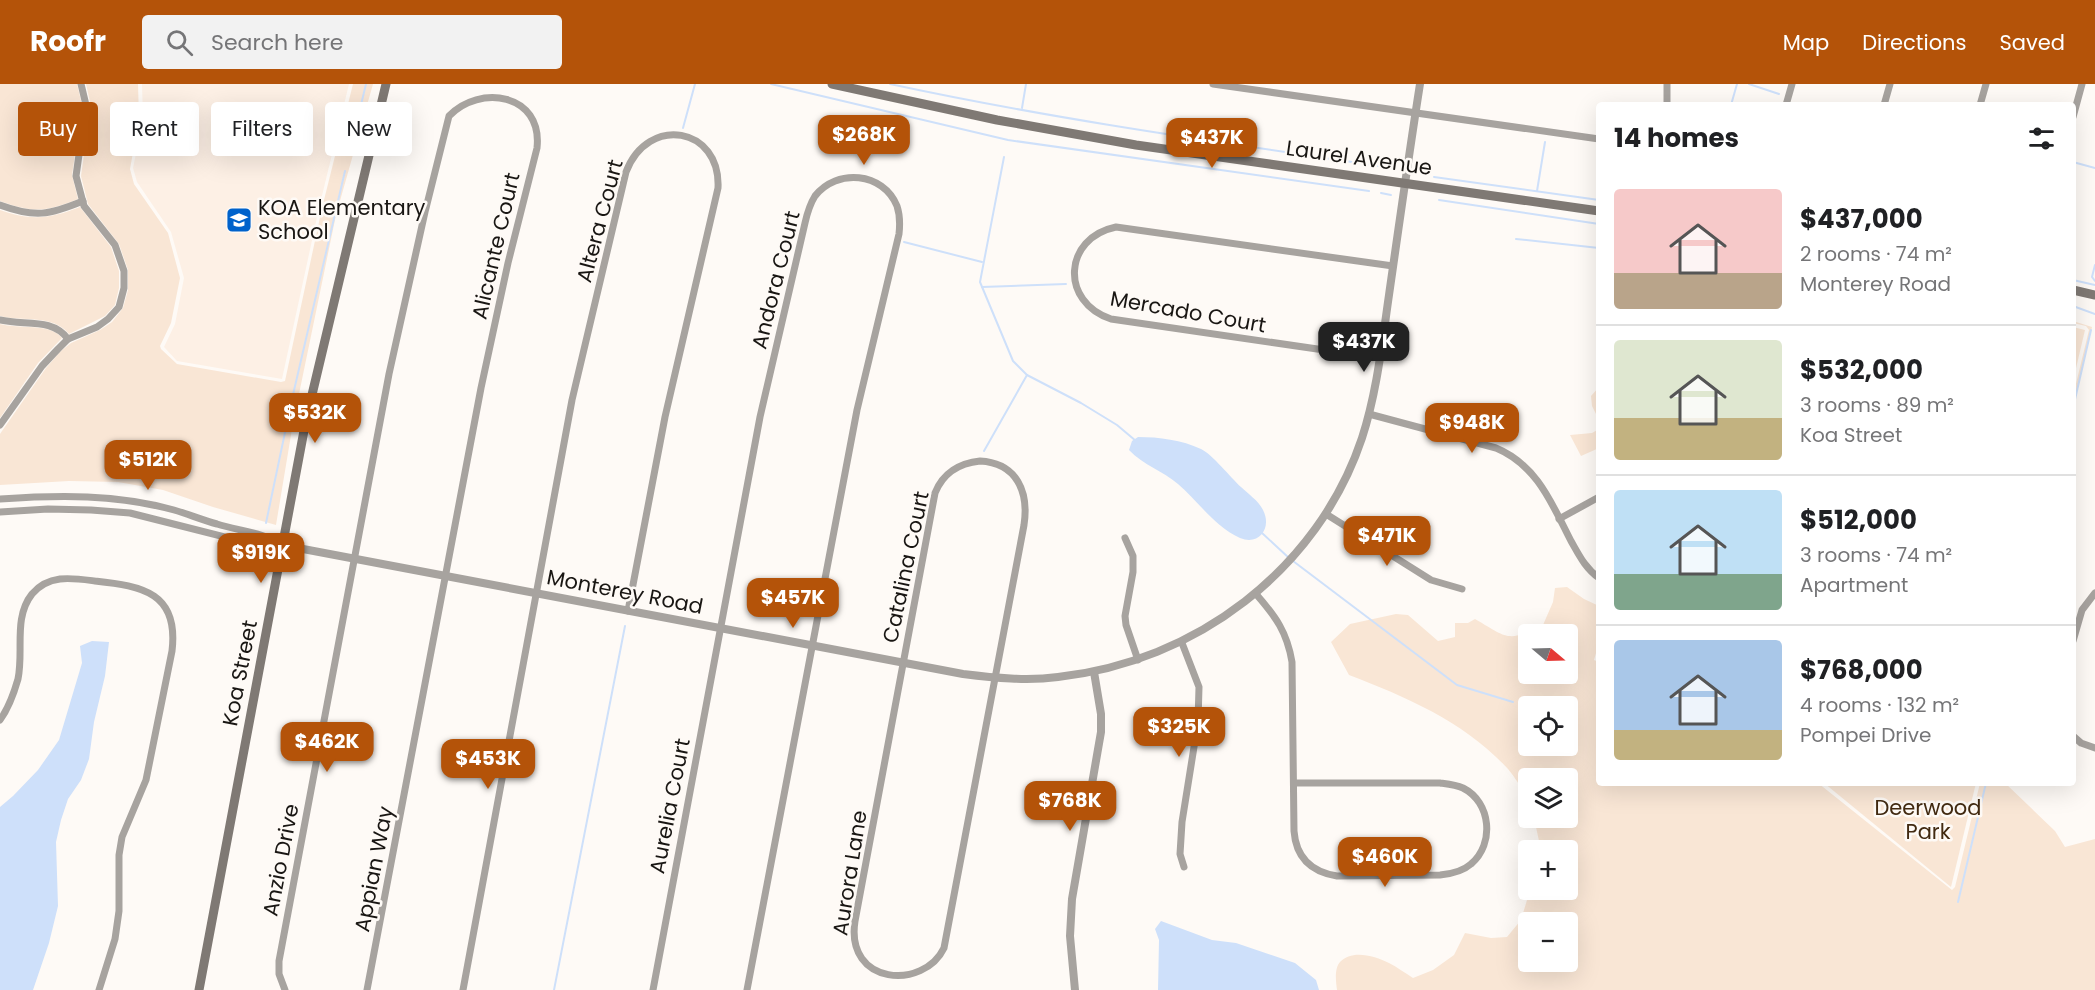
<!DOCTYPE html>
<html lang="en">
<head>
<meta charset="utf-8">
<style>
  :root { --surface:#fff; --page:#f2f2f2; --text:#202124; --muted:#757577; --line:#e0e0e0; --accent:#b45309 }
  body { margin:0; font-family:Poppins,sans-serif; background:var(--page); color:var(--text); height:100vh; display:flex; flex-direction:column; font-size:22px; white-space:nowrap }
  * { box-sizing:border-box; margin:0 }
  p { font-size:20px; color:var(--muted) }
  .icon { flex:none; width:33px; height:33px; fill:none; stroke:currentColor; stroke-width:2; stroke-linecap:round; stroke-linejoin:round }
  .map { position:relative; flex:1; overflow:hidden }
  .details { position:absolute; left:1596px; top:18px; width:480px; height:684px; display:flex; flex-direction:column; background:var(--surface); border-radius:6px; box-shadow:0 6px 24px #0002 }
  .details>* { flex:none }
  .top-card { position:absolute; left:18px; top:18px; width:570px; height:54px; display:flex; gap:12px }
  .needle { width:39px; rotate:109deg }
  .tools { position:absolute; left:1518px; top:540px; display:grid; gap:12px }
  .tools a { display:grid; place-items:center; width:60px; height:60px; border-radius:6px; background:var(--surface); box-shadow:0 6px 24px #0002; font-size:30px }
  .price { position:absolute; translate:-50% -51px; padding:0 14px; border-radius:12px; background:var(--accent); color:#fff; font-size:20px; line-height:39px; filter:drop-shadow(0 2px 3px #0008) }
  .price::after { content:''; position:absolute; left:50%; top:36px; width:18px; height:14px; margin-left:-9px; background:inherit; clip-path:polygon(0 0,100% 0,50% 100%) }
  .price.active { background:#222; color:#fff }
  ul { padding:0; list-style:none }
  li { display:flex; align-items:center; gap:18px; height:150px; padding:0 18px }
  li+li { border-top:2px solid var(--line) }
  li span { display:grid; place-items:center; flex:none; width:168px; height:120px; border-radius:6px; color:#555 }
  li>.icon { margin-inline-start:auto }
  span .icon { width:72px; height:72px; fill:#fffc; stroke-width:1 }
  li b { font-size:26px }
  h2 { display:flex; justify-content:space-between; align-items:center; height:72px; padding:0 18px; font-size:26px }
  .chip { padding:0 21px; border-radius:6px; background:var(--surface); box-shadow:0 6px 24px #0002; font-size:21px; line-height:54px }
  .chip.active { background:var(--accent); color:#fff }
  header { display:flex; align-items:center; gap:36px; box-sizing:border-box; height:84px; padding:0 30px; background:var(--accent); color:#fff }
  header strong { font-size:28px }
  nav { display:flex; gap:33px; margin-inline-start:auto; font-size:21px }
  .search { width:420px; height:54px; background:var(--page); display:flex; align-items:center; gap:15px; box-sizing:border-box; padding:0 21px; border-radius:6px; color:var(--muted); font-size:22px }
  .map>svg:first-child { display:block }
  .built { fill:#fdf0e5 }
  .green { fill:#f9e6d5; fill-rule:evenodd }
  .water { fill:#cee0fa }
  .lines { fill:none; stroke-linecap:round; stroke-linejoin:round }
  .stream { stroke:#cee0fa; stroke-width:2 }
  .minor { stroke:#a7a39f; stroke-width:7 }
  .tertiary { stroke:#a7a39f; stroke-width:8 }
  .secondary { stroke:#7f7974; stroke-width:9 }
  .labels { text-anchor:middle; stroke-width:5; stroke-linejoin:round; paint-order:stroke }
  .street-label { font-size:21px; fill:#191613; stroke:#fefaf6 }
  .poi-label { font-size:21px; fill:#191613; stroke:#fefaf6; text-anchor:start }
  .park-label { font-size:21px; fill:#422a11; stroke:#fefaf6 }
</style>
</head>
<body>
<header>
<strong>Roofr</strong>
<div class="search"><svg class="icon" aria-label="search" viewBox="0 0 24 24"><circle cx="10" cy="10" r="6"/><path d="M15 15l6 6"/></svg>Search here</div>
<nav><a>Map</a><a>Directions</a><a>Saved</a></nav>
</header>
<div class="map">
<svg width="2095" height="906" viewBox="0 0 2095 906">
  <rect width="100%" height="100%" fill="#fefaf6"/>
  <path class="built" d="M 142,0 L 349,0 L 319,124 L 282,295 L 177,277 L 164,263 L 175,240 L 184,194 L 171,148 L 137,98 L 133,84 L 143,35 Z"/>
  <g class="green">
    <path d="M 0,0 L 77,0 L 82,21 L 72,91 L 78,115 C 46,128 33,129 0,117 Z"/>
    <path d="M 86,0 L 138,0 L 139,35 L 130,85 L 134,100 L 168,149 L 180,194 L 171,239 L 160,262 L 161,265 L 177,280 L 281,298 L 285,297 L 322,124 L 353,0 L 373,0 L 336,131 L 293,339 L 276,441 L 213,423 L 163,406 L 118,398 L 69,397 L 0,401 L 0,350 L 2,347 L 46,284 L 61,267 L 71,259 L 100,246 L 112,238 L 123,224 L 128,206 L 128,186 L 119,160 L 88,120 L 81,92 L 91,22 Z"/>
    <path d="M 80,123 L 111,163 L 119,187 L 119,204 L 115,221 L 105,232 L 69,250 C 53,230 23,238 0,232 L 0,126 C 32,137 49,135 80,123 Z"/>
    <path d="M 2073,237 L 2092,243 L 2073,322 L 2073,312 L 2089,246 L 2086,242 L 2073,239 Z"/>
    <path d="M 0,240 C 18,245 51,239 62,254 L 38,279 L 0,334 Z"/>
    <path d="M 2073,243 L 2085,246 L 2073,297 Z"/>
    <path d="M 1599,303 L 1599,336 L 1592,322 L 1591,312 Z"/>
    <path d="M 1599,345 L 1599,364 L 1581,372 L 1570,351 L 1592,349 Z"/>
    <path d="M 1567,503 L 1584,515 L 1599,522 L 1599,559 L 1594,576 L 1599,578 L 1599,699 L 1818,699 L 1952,806 L 1955,803 L 1980,699 L 2005,699 L 2055,747 L 2065,763 L 2095,755 L 2095,906 L 1337,906 C 1336,898 1334,885 1340,878 C 1352,865 1375,872 1389,879 C 1397,883 1405,889 1413,894 L 1433,886 L 1454,871 L 1465,849 L 1491,854 L 1507,853 L 1521,836 L 1530,806 L 1568,806 L 1568,766 L 1541,766 L 1534,734 L 1568,734 L 1568,694 L 1528,694 L 1528,716 C 1522,706 1516,694 1508,685 C 1466,639 1407,613 1349,591 L 1331,558 L 1350,540 L 1396,530 L 1408,531 L 1438,557 L 1455,553 L 1455,539 L 1468,539 L 1475,535 C 1508,554 1507,559 1543,541 L 1553,518 L 1555,504 ZM 1568,550 L 1568,590 L 1528,590 L 1528,550 ZM 1568,622 L 1568,662 L 1528,662 L 1528,622 ZM 1528,838 L 1568,838 L 1568,878 L 1528,878 Z"/>
    <path d="M 1824,699 L 1976,699 L 1951,803 Z"/>
  </g>
  <g class="water">
    <path d="M 1138,353 C 1159,353 1182,356 1201,365 C 1212,370 1231,394 1241,403 C 1247,409 1259,417 1263,426 C 1272,443 1260,462 1240,454 C 1215,443 1198,417 1178,400 C 1163,387 1143,381 1129,366 L 1132,357 Z"/>
    <path d="M 92,557 L 109,558 L 105,592 L 94,638 L 89,675 L 81,696 L 68,715 L 61,736 L 56,758 L 58,822 L 49,859 L 33,906 L 0,906 L 0,723 L 13,712 L 38,686 L 59,656 L 82,579 L 80,562 Z"/>
    <path d="M 1161,837 L 1212,856 L 1236,859 L 1295,879 L 1316,896 L 1319,906 L 1158,906 L 1159,856 L 1155,845 Z"/>
  </g>
  <g class="lines">
    <g class="stream">
      <path d="M 771,0 L 1008,56 L 1369,107"/>
      <path d="M 890,0 C 1057,36 1225,59 1393,84"/>
      <path d="M 1749,0 L 1779,10"/>
      <path d="M 1731,21 L 1737,0"/>
      <path d="M 1022,24 L 1026,0"/>
      <path d="M 683,44 L 695,0"/>
      <path d="M 354,50 L 366,0"/>
      <path d="M 1004,73 L 980,198 L 1013,277 L 1027,291 L 1081,319 L 1117,341 L 1136,357"/>
      <path d="M 2073,78 L 2095,84"/>
      <path d="M 1434,93 L 1599,116"/>
      <path d="M 1537,107 L 1545,58"/>
      <path d="M 1381,109 L 1391,111"/>
      <path d="M 1439,116 L 1599,140"/>
      <path d="M 1516,155 L 1599,164"/>
      <path d="M 904,158 L 982,178"/>
      <path d="M 2095,181 L 2092,193 L 2095,197"/>
      <path d="M 2073,196 L 2095,201"/>
      <path d="M 982,203 L 1066,200"/>
      <path d="M 2073,222 L 2095,230"/>
      <path d="M 2073,324 L 2091,246"/>
      <path d="M 984,367 L 1027,291"/>
      <path d="M 266,439 L 292,315 L 345,87"/>
      <path d="M 1262,449 L 1289,474"/>
      <path d="M 1293,477 L 1457,601 L 1513,618"/>
      <path d="M 1958,818 L 1986,699"/>
      <path d="M 554,906 L 625,542"/>
    </g>
    <g class="minor">
      <path d="M 1213,0 L 1599,55"/>
      <path d="M 1667,0 L 1667,21"/>
      <path d="M 1786,21 L 1792,0"/>
      <path d="M 1884,21 L 1890,0"/>
      <path d="M 1980,21 L 1986,0"/>
      <path d="M 2073,33 L 2082,0"/>
      <path d="M 0,121 C 35,134 49,131 83,117"/>
      <path d="M 0,236 C 24,242 52,233 68,255"/>
      <path d="M 1379,274 L 1111,235 C 1060,218 1063,154 1116,143 L 1393,182"/>
      <path d="M 1369,330 L 1496,364 C 1537,381 1552,420 1571,457 C 1579,471 1585,484 1599,494"/>
      <path d="M 0,341 L 42,282 L 58,265 L 68,255 L 97,243 L 108,235 L 119,223 L 124,204 L 124,187 L 115,161 L 84,122 L 76,92 L 86,21 L 81,0"/>
      <path d="M 980,377 C 1017,379 1029,408 1024,441 L 944,864 C 924,906 845,902 855,837 L 935,409 C 943,389 960,379 980,377 Z"/>
      <path d="M 0,415 C 59,411 116,410 174,426 C 188,430 202,436 217,440 C 239,447 263,448 282,461"/>
      <path d="M 0,428 L 48,425 L 91,426 L 130,429 L 264,463 L 282,461"/>
      <path d="M 1326,430 L 1431,496 L 1462,505"/>
      <path d="M 1559,435 L 1599,413"/>
      <path d="M 1125,454 L 1133,472 L 1133,488 L 1125,532 L 1126,541 L 1138,576"/>
      <path d="M 1256,510 C 1276,533 1287,548 1292,578 L 1294,747 C 1296,774 1312,788 1337,792 L 1440,791 C 1451,790 1462,788 1471,780 C 1495,760 1491,718 1463,704 C 1456,701 1447,700 1440,699 L 1294,699"/>
      <path d="M 2073,557 L 2082,526 L 2095,509"/>
      <path d="M 1182,559 L 1199,603 L 1198,638 L 1182,738 L 1180,770 L 1184,783"/>
      <path d="M 0,636 C 8,625 14,609 18,595 C 24,567 13,534 32,510 C 49,490 72,494 95,497 C 143,502 179,509 172,567 L 146,696 L 122,753 L 119,771 L 119,827 L 115,855 L 99,906"/>
      <path d="M 2073,652 L 2081,659 L 2095,664"/>
      <path d="M 285,906 L 279,890 L 279,877 L 389,290 L 425,128 L 449,32 C 479,0 543,9 537,64 L 508,179 L 481,304 L 367,906"/>
      <path d="M 463,906 L 572,316 L 626,88 C 648,30 721,43 718,104 L 665,333 L 628,527"/>
      <path d="M 653,906 L 760,333 L 805,139 C 807,130 810,120 815,112 C 837,84 883,88 897,122 C 900,131 900,141 899,150 L 857,326 L 747,906"/>
    </g>
    <g class="tertiary">
      <path d="M 282,461 L 963,590 C 995,594 1027,597 1058,593 C 1195,578 1318,486 1362,354 C 1377,308 1382,259 1389,211 C 1399,141 1409,70 1420,0"/>
      <path d="M 1075,906 L 1070,852 L 1072,815 L 1101,648 L 1101,630 L 1094,588"/>
    </g>
    <g class="secondary">
      <path d="M 832,0 L 997,36 L 1136,61 L 1599,127"/>
      <path d="M 2073,206 L 2095,211"/>
      <path d="M 199,906 L 306,336 L 386,0"/>
    </g>
  </g>
  <defs>
    <symbol id="school-square" viewBox="-11 -11 22 22"><rect x="-9" y="-9" width="18" height="18" rx="4" fill="#0062cb" stroke="#fefaf6"/><path d="M0-5L7-2L0 1L-7-2ZM-4 1L0 2.5L4 1V4Q0 6-4 4Z" fill="#fff"/></symbol>
  </defs>
  <g fill-rule="evenodd">
    <use href="#school-square" x="224" y="121" width="30" height="30"/>
  </g>
  <g class="labels">
    <g class="street-label">
      <text transform="translate(1359 74) rotate(8)" y="7">Laurel Avenue</text>
      <text transform="translate(600 137) rotate(-75)" y="7">Altera Court</text>
      <text transform="translate(496 162) rotate(-77)" y="7">Alicante Court</text>
      <text transform="translate(776 196) rotate(-76)" y="7">Andora Court</text>
      <text transform="translate(1188 228) rotate(10)" y="7">Mercado Court</text>
      <text transform="translate(906 483) rotate(-78)" y="7">Catalina Court</text>
      <text transform="translate(625 508) rotate(11)" y="7">Monterey Road</text>
      <text transform="translate(240 589) rotate(-79)" y="7">Koa Street</text>
      <text transform="translate(670 722) rotate(-79)" y="7">Aurelia Court</text>
      <text transform="translate(281 776) rotate(-79)" y="7">Anzio Drive</text>
      <text transform="translate(374 785) rotate(-79)" y="7">Appian Way</text>
      <text transform="translate(850 789) rotate(-81)" y="7">Aurora Lane</text>
    </g>
    <g class="poi-label">
      <text x="258" y="131">KOA Elementary<tspan x="258" dy="24">School</tspan></text>
    </g>
    <g class="park-label">
      <text x="1928" y="731">Deerwood<tspan x="1928" dy="24">Park</tspan></text>
    </g>
  </g>
</svg>
<div class="tools">
<a><svg class="needle" viewBox="-14 -14 28 28"><path d="M0-13l5 13h-10z" fill="#e53935"/><path d="M0 13l5-13h-10z" fill="#757577"/></svg></a>
<a><svg class="icon" aria-label="locate" viewBox="0 0 24 24"><circle cx="12" cy="12" r="6"/><path d="M12 2v4M12 18v4M2 12h4M18 12h4"/></svg></a>
<a><svg class="icon" aria-label="layers" viewBox="0 0 24 24"><path d="M12 4l9 5-9 5-9-5zM3 14l9 5 9-5"/></svg></a>
<a>+</a>
<a>−</a>
</div>
<b class="price" style="left:864px;top:82px">$268K</b>
<b class="price" style="left:1212px;top:85px">$437K</b>
<b class="price active" style="left:1364px;top:289px">$437K</b>
<b class="price" style="left:315px;top:360px">$532K</b>
<b class="price" style="left:1472px;top:370px">$948K</b>
<b class="price" style="left:148px;top:407px">$512K</b>
<b class="price" style="left:1387px;top:483px">$471K</b>
<b class="price" style="left:261px;top:500px">$919K</b>
<b class="price" style="left:793px;top:545px">$457K</b>
<b class="price" style="left:1179px;top:674px">$325K</b>
<b class="price" style="left:327px;top:689px">$462K</b>
<b class="price" style="left:488px;top:706px">$453K</b>
<b class="price" style="left:1070px;top:748px">$768K</b>
<b class="price" style="left:1385px;top:804px">$460K</b>
<div class="top-card">
<a class="chip active">Buy</a>
<a class="chip">Rent</a>
<a class="chip">Filters</a>
<a class="chip">New</a>
</div>
<section class="details">
<h2>14 homes<svg class="icon" aria-label="filters" viewBox="0 0 24 24"><path d="M4 7h16M4 17h16"/><circle cx="9" cy="7" r="2"/><circle cx="15" cy="17" r="2"/></svg></h2>
<ul>
<li><span style="background:linear-gradient(#f6c9c9 70%,#b9a48a 0)"><svg class="icon" aria-label="home" viewBox="0 0 24 24"><path d="M3 11l9-7 9 7M6 9v11h12V9"/></svg></span><div><b>$437,000</b><p>2 rooms · 74 m²</p><p>Monterey Road</p></div></li>
<li><span style="background:linear-gradient(#dfe7d0 65%,#c2b280 0)"><svg class="icon" aria-label="home" viewBox="0 0 24 24"><path d="M3 11l9-7 9 7M6 9v11h12V9"/></svg></span><div><b>$532,000</b><p>3 rooms · 89 m²</p><p>Koa Street</p></div></li>
<li><span style="background:linear-gradient(#bfe0f5 70%,#7fa58c 0)"><svg class="icon" aria-label="home" viewBox="0 0 24 24"><path d="M3 11l9-7 9 7M6 9v11h12V9"/></svg></span><div><b>$512,000</b><p>3 rooms · 74 m²</p><p>Apartment</p></div></li>
<li><span style="background:linear-gradient(#a9c7e8 75%,#c2b280 0)"><svg class="icon" aria-label="home" viewBox="0 0 24 24"><path d="M3 11l9-7 9 7M6 9v11h12V9"/></svg></span><div><b>$768,000</b><p>4 rooms · 132 m²</p><p>Pompei Drive</p></div></li>
</ul>
</section>
</div>
</body>
</html>
